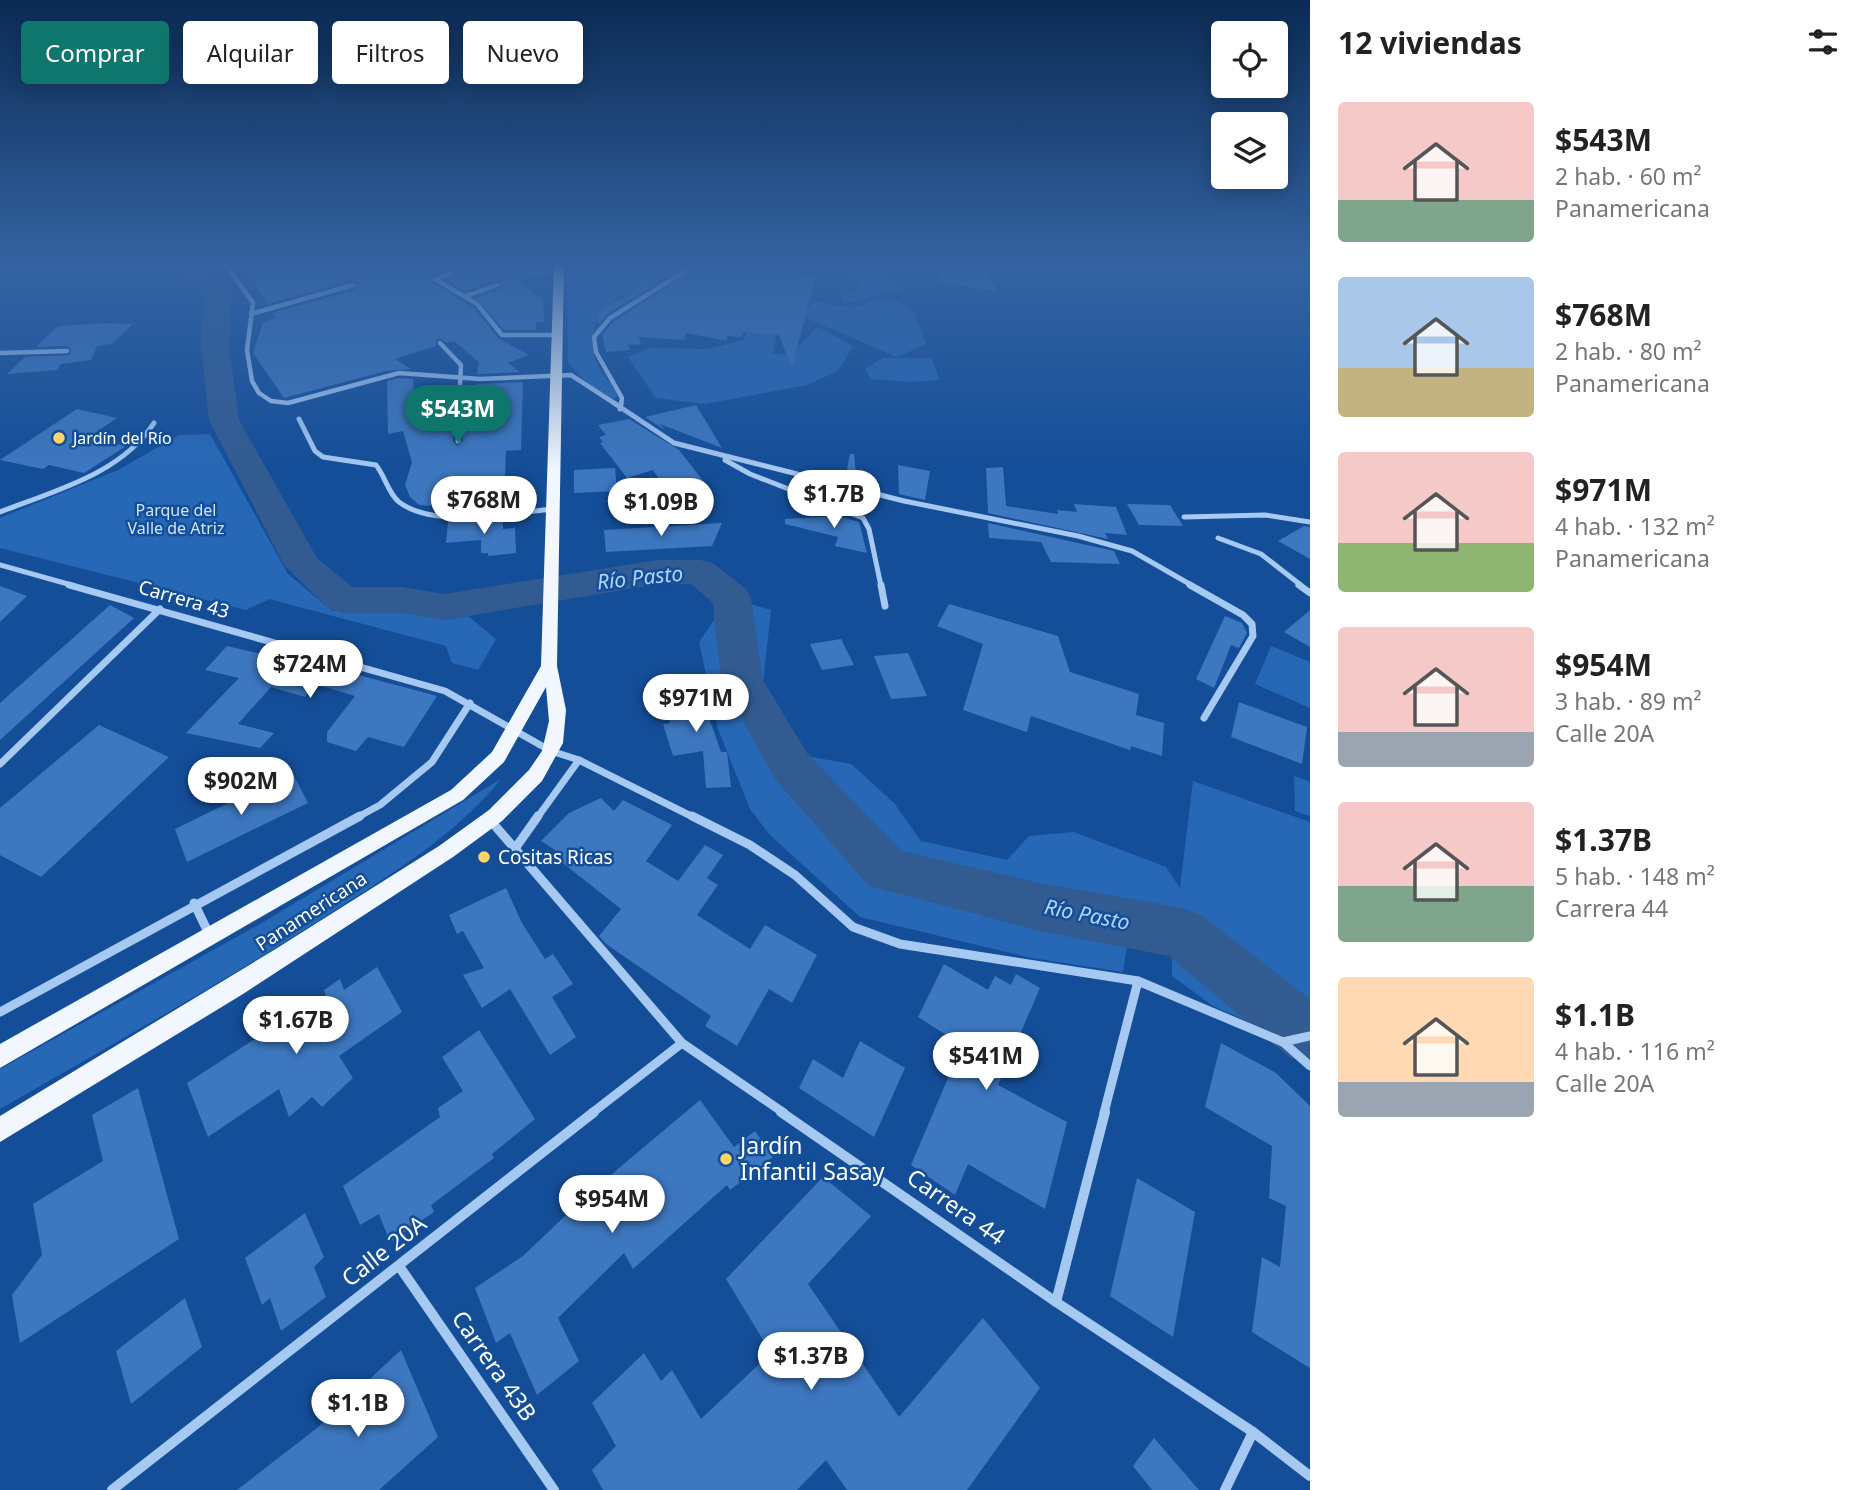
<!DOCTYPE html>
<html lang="es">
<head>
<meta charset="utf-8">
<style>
  :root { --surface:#fff; --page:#f6f6f6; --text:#222; --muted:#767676; --accent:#0f766e }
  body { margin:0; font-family:"Noto Sans",sans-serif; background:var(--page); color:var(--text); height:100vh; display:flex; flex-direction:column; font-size:26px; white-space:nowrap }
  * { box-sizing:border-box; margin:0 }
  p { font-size:23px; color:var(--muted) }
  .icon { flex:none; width:38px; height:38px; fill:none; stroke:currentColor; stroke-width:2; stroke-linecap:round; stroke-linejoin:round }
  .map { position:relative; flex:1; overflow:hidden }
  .sheet { display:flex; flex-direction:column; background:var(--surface); width:560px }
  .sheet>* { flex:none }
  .hud { position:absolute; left:21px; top:21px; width:665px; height:63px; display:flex; gap:14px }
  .tools { position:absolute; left:1211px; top:21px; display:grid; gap:14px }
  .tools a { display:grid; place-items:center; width:77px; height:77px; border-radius:7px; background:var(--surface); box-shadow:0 4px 18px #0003; font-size:35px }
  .price { position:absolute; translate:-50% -60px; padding:0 16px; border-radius:24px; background:#fff; color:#222; font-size:23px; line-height:46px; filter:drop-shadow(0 2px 4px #0008) }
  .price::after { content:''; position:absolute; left:50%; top:42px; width:21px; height:16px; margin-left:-10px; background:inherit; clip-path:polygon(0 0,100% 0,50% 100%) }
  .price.selected { background:var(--accent); color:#fff }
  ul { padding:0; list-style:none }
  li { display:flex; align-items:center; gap:21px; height:175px; padding:0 28px }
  li span { display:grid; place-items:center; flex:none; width:196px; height:140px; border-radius:7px; color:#555 }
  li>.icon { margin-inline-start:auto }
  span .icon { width:84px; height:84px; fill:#fffc; stroke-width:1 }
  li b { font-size:30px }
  h2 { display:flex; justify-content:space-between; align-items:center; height:84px; padding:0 28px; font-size:30px }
  .chip { padding:0 24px; border-radius:7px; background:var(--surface); box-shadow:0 4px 18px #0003; font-size:24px; line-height:63px }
  .chip.selected { background:var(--accent); color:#fff }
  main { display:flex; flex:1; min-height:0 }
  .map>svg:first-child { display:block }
  .green { fill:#2768b6 }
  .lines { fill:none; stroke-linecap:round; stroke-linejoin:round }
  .river { fill:#325b91; fill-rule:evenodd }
  .building { fill:#3d77bf }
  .minor-far4 { stroke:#a6c9f2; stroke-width:4.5 }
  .minor-far3 { stroke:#a6c9f2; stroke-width:5 }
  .minor-far2 { stroke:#a6c9f2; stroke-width:7 }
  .minor-far1 { stroke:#a6c9f2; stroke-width:9 }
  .minor { stroke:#a6c9f2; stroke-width:10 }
  .primary { fill:#f2f7ff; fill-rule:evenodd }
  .poi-dot { fill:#ffd368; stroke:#144e98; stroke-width:2.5 }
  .labels { text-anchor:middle; stroke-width:5; stroke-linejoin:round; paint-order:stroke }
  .far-poi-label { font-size:16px; fill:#fff; stroke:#144e98; text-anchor:start }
  .far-park-label { font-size:16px; fill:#cee3fd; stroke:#144e98 }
  .street-label { font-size:19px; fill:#fff; stroke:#144e98 }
  .poi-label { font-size:19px; fill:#fff; stroke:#144e98; text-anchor:start }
  .water-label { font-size:21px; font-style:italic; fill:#b3d3f9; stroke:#144e98 }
  .near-poi-label { font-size:23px; fill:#fff; stroke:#144e98; text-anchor:start }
  .near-street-label { font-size:23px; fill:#fff; stroke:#144e98 }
</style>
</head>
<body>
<main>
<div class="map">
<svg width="1310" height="1490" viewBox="0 0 1310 1490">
  <rect width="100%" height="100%" fill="#144e98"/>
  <g class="green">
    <path d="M 600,262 L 673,262 L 628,299 L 620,296 C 599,309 587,333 595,358 C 599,371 612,384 618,396 L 612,401 L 595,391 L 568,363 L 567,268 L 599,268 Z"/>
    <path d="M 835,267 C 854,269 868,275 887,276 L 902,291 C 881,292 865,300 844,304 L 840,295 L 856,293 L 860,285 Z"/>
    <path d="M 890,297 L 913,309 L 926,344 L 897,357 L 801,316 L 815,301 L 850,308 Z"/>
    <path d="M 750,323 L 778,326 L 773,354 L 791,354 L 818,327 L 853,346 L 838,371 L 807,385 L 706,404 L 656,398 L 628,357 L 648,348 L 707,349 L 744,340 Z"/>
    <path d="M 883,358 L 931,358 L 940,380 L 911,382 L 871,379 L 865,369 Z"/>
    <path d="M 210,434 L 288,574 L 332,611 L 403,611 L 445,620 L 468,616 L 496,639 L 478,670 L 452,663 L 446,646 L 269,599 L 246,610 L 0,548 L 0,518 L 118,470 L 179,435 Z"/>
    <path d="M 751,604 L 771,610 L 763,683 L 776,713 L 806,756 L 851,764 L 894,803 L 921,841 L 1007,860 L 1029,836 L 1074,832 L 1166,867 L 1180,888 L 1193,781 L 1310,822 L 1310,1030 L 1290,1040 L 1213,1006 L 1172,976 L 1172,940 L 1130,925 L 1123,972 L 1032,958 L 860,917 L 769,834 L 750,809 L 718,729 L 699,642 L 719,613 Z"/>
    <path d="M 1271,646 L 1310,662 L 1310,708 L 1255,684 Z"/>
    <path d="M 1294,776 L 1310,782 L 1310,816 L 1295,811 Z"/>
    <path d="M 501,779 C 454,837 388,876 326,916 C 220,984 109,1046 0,1109 L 0,1069 L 260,924 Z"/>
  </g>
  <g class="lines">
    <path class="river" d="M 139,262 L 180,262 L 228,283 L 231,288 L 229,345 L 239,420 L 317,558 L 352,587 L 402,587 L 444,594 L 658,560 L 700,560 L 713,563 L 746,589 L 751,598 L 763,680 L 807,753 L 902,851 L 1040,883 L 1182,908 L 1201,915 L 1310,999 L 1310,1065 L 1289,1057 L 1169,956 L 1040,931 L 869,886 L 775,779 L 721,681 L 713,603 L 691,584 L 658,584 L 444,620 L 402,613 L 343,613 L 329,609 L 284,565 L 209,420 L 201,345 L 206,291 L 162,271 L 143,267 Z"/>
  </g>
  <g class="building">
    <path d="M 232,262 L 549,262 L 549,276 L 516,280 L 543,299 L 544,322 L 536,322 L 536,330 L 504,330 L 476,298 L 499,289 L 501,282 L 495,280 L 465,291 L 446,280 L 457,275 L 456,270 L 450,268 L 432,275 L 431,282 L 474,308 L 499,339 L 529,355 L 508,363 L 520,372 L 477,374 L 479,362 L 454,341 L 447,343 L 440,338 L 436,341 L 436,346 L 395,359 L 411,369 L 386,371 L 284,398 L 253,353 L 263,322 L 276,318 L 273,313 L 354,290 L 357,283 L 352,280 L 267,304 L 253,279 Z"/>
    <path d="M 653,262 L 688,264 L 607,314 L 599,324 L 596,314 L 621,298 L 625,299 L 653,271 Z"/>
    <path d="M 705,262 L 730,262 L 729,269 L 785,262 L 792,270 L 815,278 L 792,368 L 779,335 L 743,332 L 742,337 L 727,336 L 727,341 L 686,333 L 684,340 L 638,337 L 641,344 L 628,345 L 630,350 L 606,352 L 602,335 L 613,322 Z"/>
    <path d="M 967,262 L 979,262 L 998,292 L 939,282 L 937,268 L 963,270 Z"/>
    <path d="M 106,323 L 133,324 L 112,344 L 97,346 L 91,360 L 61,364 L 57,370 L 7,374 L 25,357 L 70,355 L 71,349 L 68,346 L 36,347 L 58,326 Z"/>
    <path d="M 399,378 L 413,379 L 415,406 L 454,401 L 453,441 L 457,446 L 463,441 L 464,401 L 474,401 L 476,384 L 523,382 L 521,450 L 506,451 L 504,509 L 448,511 L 449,507 L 419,505 L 410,497 L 405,485 L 412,462 L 403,431 L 388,434 L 387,381 Z"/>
    <path d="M 696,405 L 722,448 L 660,424 L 665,430 L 645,417 Z"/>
    <path d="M 77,409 L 117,418 L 89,437 L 126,446 L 84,473 L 49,465 L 43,469 L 0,460 Z"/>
    <path d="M 629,419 L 679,450 L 708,487 L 666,489 L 653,470 L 627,478 L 600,443 L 603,442 L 599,437 L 606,435 L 598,425 Z"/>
    <path d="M 850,454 L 854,454 L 857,484 L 845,481 Z"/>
    <path d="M 898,465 L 930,471 L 925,500 L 899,494 Z"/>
    <path d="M 1003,467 L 1006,506 L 1058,514 L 1057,510 L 1077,512 L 1074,504 L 1116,507 L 1127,535 L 1105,533 L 1108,539 L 988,513 L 986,468 Z"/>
    <path d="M 615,468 L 617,491 L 574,493 L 574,470 Z"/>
    <path d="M 843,491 L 859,495 L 861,512 L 840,504 Z"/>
    <path d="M 1127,504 L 1170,505 L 1183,526 L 1139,525 Z"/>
    <path d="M 838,516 L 859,522 L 867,553 L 835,546 L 838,537 L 785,524 L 785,519 Z"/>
    <path d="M 503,520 L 503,529 L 515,528 L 516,553 L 488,556 L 488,553 L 481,553 L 481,540 L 446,543 L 448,522 Z"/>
    <path d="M 722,523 L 712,546 L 606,552 L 604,530 Z"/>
    <path d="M 988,523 L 1114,551 L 1120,564 L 1051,562 L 1041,542 L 989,538 Z"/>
    <path d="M 1304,526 L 1310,527 L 1310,559 L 1278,541 Z"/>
    <path d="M 0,586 L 27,596 L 0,622 Z"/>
    <path d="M 949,604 L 1058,636 L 1070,672 L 1139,694 L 1136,715 L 1164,723 L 1162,756 L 1131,746 L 1130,750 L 1031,716 L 1027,732 L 963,710 L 983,644 L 937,626 Z"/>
    <path d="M 110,605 L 134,618 L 0,740 L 0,703 Z"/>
    <path d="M 1310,610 L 1310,647 L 1284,632 Z"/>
    <path d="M 1225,616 L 1242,623 L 1247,633 L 1239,648 L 1231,645 L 1214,688 L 1196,679 Z"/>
    <path d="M 841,639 L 854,665 L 822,670 L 810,644 Z"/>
    <path d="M 227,646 L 261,654 L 265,650 L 437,696 L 404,747 L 368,737 L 356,751 L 327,742 L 327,732 L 355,696 L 315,684 L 305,697 L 271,687 L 238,724 L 274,733 L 260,748 L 186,733 L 239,678 L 205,670 Z"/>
    <path d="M 908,653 L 927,696 L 891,699 L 874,656 Z"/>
    <path d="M 697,684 L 721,752 L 727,752 L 731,787 L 706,788 L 703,751 L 673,756 L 663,724 L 670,723 L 664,703 L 672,701 L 668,687 Z"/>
    <path d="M 1239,702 L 1307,727 L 1302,764 L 1231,737 Z"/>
    <path d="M 99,725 L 169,757 L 41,877 L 0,855 L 0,808 Z"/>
    <path d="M 292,772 L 308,803 L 187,862 L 175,829 Z"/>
    <path d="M 601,798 L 614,811 L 623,800 L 672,825 L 646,861 L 678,881 L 705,845 L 723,855 L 707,878 L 718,885 L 697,915 L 750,949 L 765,925 L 817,955 L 792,1003 L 769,989 L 737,1046 L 705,1026 L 711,1016 L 606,944 L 599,936 L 621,909 L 554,856 L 555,850 L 541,841 L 569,813 Z"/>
    <path d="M 506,888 L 522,923 L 545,959 L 553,954 L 573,984 L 552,997 L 576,1037 L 550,1055 L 510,989 L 482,1008 L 463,975 L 484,968 L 463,931 L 457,934 L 449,915 Z"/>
    <path d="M 944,964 L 988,990 L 995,976 L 1011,985 L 1016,974 L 1040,988 L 998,1085 L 1067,1122 L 1045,1209 L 968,1164 L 955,1195 L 911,1165 L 962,1045 L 918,1017 Z"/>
    <path d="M 377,967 L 402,1012 L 339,1056 L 353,1078 L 322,1107 L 312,1097 L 289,1117 L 279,1089 L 208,1137 L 187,1083 L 264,1033 L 283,1032 L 310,1010 L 328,1003 L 324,990 L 340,979 L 344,990 Z"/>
    <path d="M 479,1030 L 535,1119 L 492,1154 L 494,1158 L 431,1205 L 434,1212 L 390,1242 L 379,1214 L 360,1225 L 343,1186 L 440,1117 L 438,1108 L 463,1091 L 442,1057 Z"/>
    <path d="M 860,1041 L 905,1068 L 874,1137 L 799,1088 L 813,1059 L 843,1078 Z"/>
    <path d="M 1221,1043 L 1276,1073 L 1310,1106 L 1310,1368 L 1252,1332 L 1262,1257 L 1280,1267 L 1286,1206 L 1269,1198 L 1272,1146 L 1205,1107 Z"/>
    <path d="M 138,1088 L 179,1239 L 20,1343 L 12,1295 L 42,1255 L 33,1204 L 103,1161 L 92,1115 Z"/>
    <path d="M 700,1100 L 734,1147 L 755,1131 L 773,1157 L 730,1190 L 727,1185 L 633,1269 L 624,1253 L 558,1318 L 579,1361 L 537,1395 L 510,1333 L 496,1343 L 475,1288 L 523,1256 L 588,1194 Z"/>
    <path d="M 823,1177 L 871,1216 L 808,1284 L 899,1417 L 983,1318 L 1040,1388 L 967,1490 L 847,1490 L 826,1460 L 797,1490 L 603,1490 L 592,1470 L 616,1446 L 592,1403 L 644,1353 L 661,1381 L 672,1370 L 701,1419 L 771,1353 L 726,1279 Z"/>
    <path d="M 1137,1178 L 1195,1212 L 1173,1337 L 1110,1296 Z"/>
    <path d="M 305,1213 L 324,1257 L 314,1267 L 326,1297 L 281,1331 L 270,1298 L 262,1305 L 245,1258 Z"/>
    <path d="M 185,1298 L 202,1347 L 131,1404 L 116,1351 Z"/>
    <path d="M 401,1350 L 438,1437 L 379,1490 L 237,1490 L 317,1428 Z"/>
    <path d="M 1154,1438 L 1199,1490 L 1152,1490 L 1133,1466 Z"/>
  </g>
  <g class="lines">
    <g class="minor-far4">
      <path d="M 224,262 L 253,303 L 247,350 L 252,381 L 259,393 L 271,401 L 288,403 L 399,373 L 480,379 L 571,375 L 617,405"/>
      <path d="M 917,262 L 963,265"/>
      <path d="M 435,279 L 477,304 L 502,335 L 558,335"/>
      <path d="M 435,279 L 452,273"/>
      <path d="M 466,296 L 497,285"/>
      <path d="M 251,314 L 353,285"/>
      <path d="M 440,343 L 461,365 L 459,405"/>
      <path d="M 0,353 L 67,351"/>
      <path d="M 621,405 L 622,398 L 596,352 L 594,337 L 610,318 L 700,262"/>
    </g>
    <g class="minor-far3">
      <path d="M 614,403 L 674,443 L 904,501 L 1078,536 L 1132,551 L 1193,586"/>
      <path d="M 620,409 L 621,403"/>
      <path d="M 299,419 L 315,451 L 323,457 L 376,465 C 385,476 388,493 399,502 C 434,529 511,513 553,509"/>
      <path d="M 458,441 L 459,403"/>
      <path d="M 725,460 L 750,474 L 863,518 L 869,529 L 881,586"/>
      <path d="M 0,512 C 54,491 121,474 154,423"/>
      <path d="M 1184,517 L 1265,515 L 1310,522"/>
      <path d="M 1218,538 L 1261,554 L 1302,586"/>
      <path d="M 0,565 L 75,586"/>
    </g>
    <g class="minor-far2">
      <path d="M 69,585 L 445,691 L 551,751 L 579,760 L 695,818"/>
      <path d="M 881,585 L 885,606"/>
      <path d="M 1190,585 L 1243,615 L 1252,624 L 1253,636 L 1204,718"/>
      <path d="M 1299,585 L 1310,593"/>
      <path d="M 0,764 L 160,609"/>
      <path d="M 356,818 L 380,805 L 432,762 L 470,703"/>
      <path d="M 537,818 L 579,760"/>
    </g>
    <g class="minor-far1">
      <path d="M 692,816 L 750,845 L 795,875 L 853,927 L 900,944 L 1138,981 L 1283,1042 L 1310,1036"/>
      <path d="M 491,821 L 682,1043 L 784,1113"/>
      <path d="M 514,850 L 538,816"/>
      <path d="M 194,903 L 209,934"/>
      <path d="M 0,1012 L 360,816"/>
      <path d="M 1283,1042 L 1310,1066"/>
      <path d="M 592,1113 L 682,1043"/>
      <path d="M 1104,1113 L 1138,981"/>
    </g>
    <g class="minor">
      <path d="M 781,1112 L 1056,1302 L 1253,1432 L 1310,1476"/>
      <path d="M 399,1266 L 554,1490"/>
      <path d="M 1056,1302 L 1105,1112"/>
      <path d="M 112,1490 L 594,1112"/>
      <path d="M 1225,1490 L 1253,1432"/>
    </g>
    <path class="primary" d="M 554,262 L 564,262 L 557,666 L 566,710 L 563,743 L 542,781 L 502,821 L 453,857 L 243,994 L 0,1142 L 0,1116 L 274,950 L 439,846 L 489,810 L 529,770 L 542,751 L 549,721 L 546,687 L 504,762 L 463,800 L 0,1068 L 0,1044 L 451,790 L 492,752 L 541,666 Z"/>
  </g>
  <linearGradient id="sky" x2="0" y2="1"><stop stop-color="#0b2b54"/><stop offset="0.56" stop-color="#3463a2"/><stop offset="1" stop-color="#3463a2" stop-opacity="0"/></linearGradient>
  <rect width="1310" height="471" fill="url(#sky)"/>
  <g class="poi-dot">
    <circle cx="59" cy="438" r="7"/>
    <circle cx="484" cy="857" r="7"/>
    <circle cx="726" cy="1159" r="7"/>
  </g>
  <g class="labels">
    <g class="far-poi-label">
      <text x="73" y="444">Jardín del Río</text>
    </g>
    <g class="far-park-label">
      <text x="176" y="516">Parque del<tspan x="176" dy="18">Valle de Atriz</tspan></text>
    </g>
    <g class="street-label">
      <text transform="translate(184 599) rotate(16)" y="7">Carrera 43</text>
      <text transform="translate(311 911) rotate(-33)" y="7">Panamericana</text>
    </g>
    <g class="poi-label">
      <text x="498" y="864">Cositas Ricas</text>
    </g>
    <g class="water-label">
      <text transform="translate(640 578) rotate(-6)" y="7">Río Pasto</text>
      <text transform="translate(1087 915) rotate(11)" y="7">Río Pasto</text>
    </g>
    <g class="near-poi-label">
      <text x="740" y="1154">Jardín<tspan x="740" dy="26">Infantil Sasay</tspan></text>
    </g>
    <g class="near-street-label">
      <text transform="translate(956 1207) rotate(35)" y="8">Carrera 44</text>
      <text transform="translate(384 1251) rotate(-38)" y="8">Calle 20A</text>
      <text transform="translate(494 1366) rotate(55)" y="8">Carrera 43B</text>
    </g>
  </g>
</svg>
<div class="tools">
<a><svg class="icon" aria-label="locate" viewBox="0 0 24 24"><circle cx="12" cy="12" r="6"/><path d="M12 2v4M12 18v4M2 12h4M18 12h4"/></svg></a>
<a><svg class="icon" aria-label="layers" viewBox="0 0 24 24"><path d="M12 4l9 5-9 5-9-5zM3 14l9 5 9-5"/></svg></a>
</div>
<b class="price selected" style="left:458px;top:445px">$543M</b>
<b class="price" style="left:834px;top:530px">$1.7B</b>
<b class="price" style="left:484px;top:536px">$768M</b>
<b class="price" style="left:661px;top:538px">$1.09B</b>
<b class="price" style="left:310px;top:700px">$724M</b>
<b class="price" style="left:696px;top:734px">$971M</b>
<b class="price" style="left:241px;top:817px">$902M</b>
<b class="price" style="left:296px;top:1056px">$1.67B</b>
<b class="price" style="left:986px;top:1092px">$541M</b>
<b class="price" style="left:612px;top:1235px">$954M</b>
<b class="price" style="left:811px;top:1392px">$1.37B</b>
<b class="price" style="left:358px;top:1439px">$1.1B</b>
<div class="hud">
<a class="chip selected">Comprar</a>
<a class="chip">Alquilar</a>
<a class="chip">Filtros</a>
<a class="chip">Nuevo</a>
</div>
</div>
<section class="sheet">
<h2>12 viviendas<svg class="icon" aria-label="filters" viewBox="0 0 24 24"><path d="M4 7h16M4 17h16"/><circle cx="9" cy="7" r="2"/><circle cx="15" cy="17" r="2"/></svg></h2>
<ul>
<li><span style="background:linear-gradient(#f6c9c9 70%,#7fa58c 0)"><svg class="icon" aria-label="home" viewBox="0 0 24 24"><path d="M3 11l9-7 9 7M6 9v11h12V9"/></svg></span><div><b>$543M</b><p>2 hab. · 60 m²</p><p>Panamericana</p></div></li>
<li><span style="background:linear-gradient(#a9c7e8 65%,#c2b280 0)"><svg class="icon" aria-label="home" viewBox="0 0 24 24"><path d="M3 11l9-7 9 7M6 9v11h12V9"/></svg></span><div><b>$768M</b><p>2 hab. · 80 m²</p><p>Panamericana</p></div></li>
<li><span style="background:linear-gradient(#f6c9c9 65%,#8fb573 0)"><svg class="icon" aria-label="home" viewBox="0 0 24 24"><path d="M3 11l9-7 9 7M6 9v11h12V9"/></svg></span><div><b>$971M</b><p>4 hab. · 132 m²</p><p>Panamericana</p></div></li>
<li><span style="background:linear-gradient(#f6c9c9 75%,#9aa5b1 0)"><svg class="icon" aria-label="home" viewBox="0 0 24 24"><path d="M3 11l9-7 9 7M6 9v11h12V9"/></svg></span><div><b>$954M</b><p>3 hab. · 89 m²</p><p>Calle 20A</p></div></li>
<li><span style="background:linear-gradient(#f6c9c9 60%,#7fa58c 0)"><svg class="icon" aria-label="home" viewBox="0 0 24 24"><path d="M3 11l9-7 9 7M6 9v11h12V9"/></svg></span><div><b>$1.37B</b><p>5 hab. · 148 m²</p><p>Carrera 44</p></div></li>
<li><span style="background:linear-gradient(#ffd9b3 75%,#9aa5b1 0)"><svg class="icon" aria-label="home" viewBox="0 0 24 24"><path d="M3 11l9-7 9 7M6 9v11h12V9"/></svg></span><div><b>$1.1B</b><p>4 hab. · 116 m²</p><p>Calle 20A</p></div></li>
</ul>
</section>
</main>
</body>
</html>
